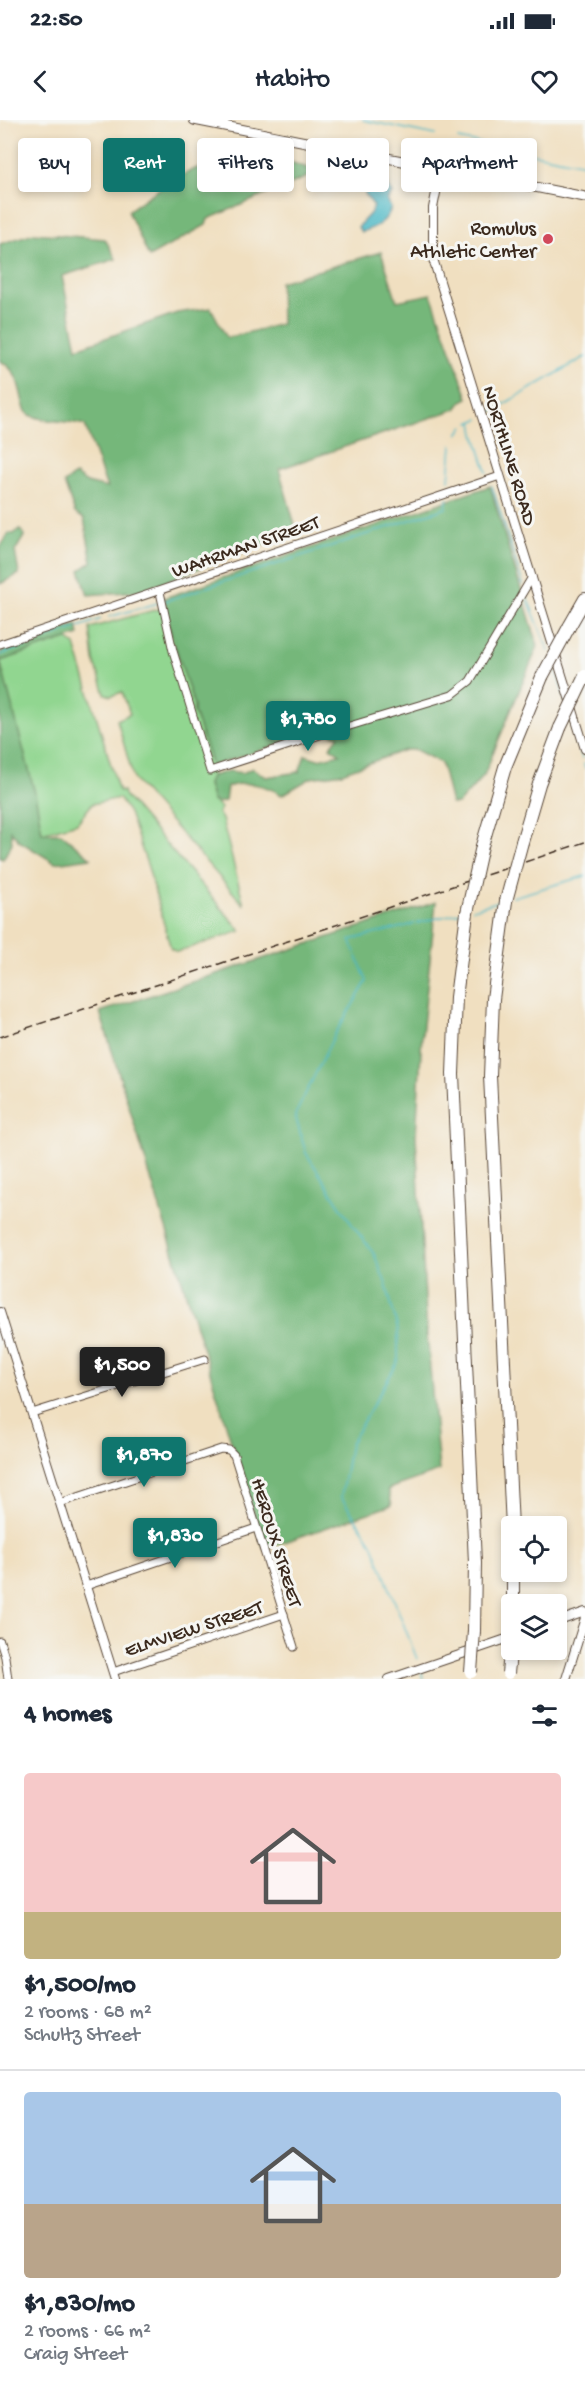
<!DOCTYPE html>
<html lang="en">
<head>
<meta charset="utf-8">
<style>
  :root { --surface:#fff; --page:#f6f6f7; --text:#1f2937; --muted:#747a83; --line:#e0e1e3; --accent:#0f766e }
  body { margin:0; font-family:"Gochi Hand",sans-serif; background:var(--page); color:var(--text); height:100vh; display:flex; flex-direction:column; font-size:22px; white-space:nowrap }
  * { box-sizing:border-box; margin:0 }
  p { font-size:20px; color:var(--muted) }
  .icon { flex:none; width:33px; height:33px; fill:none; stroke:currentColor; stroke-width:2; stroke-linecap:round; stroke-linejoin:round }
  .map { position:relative; height:1559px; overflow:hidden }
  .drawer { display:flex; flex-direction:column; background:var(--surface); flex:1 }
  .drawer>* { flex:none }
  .banner { position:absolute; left:18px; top:18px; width:549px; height:54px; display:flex; gap:12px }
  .fabs { position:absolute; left:501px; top:1396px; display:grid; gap:12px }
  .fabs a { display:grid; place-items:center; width:66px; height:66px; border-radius:6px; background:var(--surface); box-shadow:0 3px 9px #0003; font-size:30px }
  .price { position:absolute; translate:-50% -51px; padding:0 14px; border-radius:6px; background:var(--accent); color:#fff; font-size:20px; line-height:39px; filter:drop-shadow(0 2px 3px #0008) }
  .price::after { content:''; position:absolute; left:50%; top:36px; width:18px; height:14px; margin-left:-9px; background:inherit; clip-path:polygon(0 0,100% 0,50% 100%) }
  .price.selected { background:#222; color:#fff }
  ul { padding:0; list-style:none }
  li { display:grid; align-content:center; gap:12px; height:318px; padding:0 24px }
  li+li { border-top:2px solid var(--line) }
  li span { display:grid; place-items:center; height:186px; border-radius:6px; color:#555 }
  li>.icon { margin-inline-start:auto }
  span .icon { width:108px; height:108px; fill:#fffc; stroke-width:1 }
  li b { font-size:26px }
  h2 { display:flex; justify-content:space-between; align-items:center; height:72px; padding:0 24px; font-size:26px }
  .tag { padding:0 21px; border-radius:6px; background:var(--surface); box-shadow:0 3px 9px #0003; font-size:21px; line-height:54px }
  .tag.selected { background:var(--accent); color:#fff }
  .status { display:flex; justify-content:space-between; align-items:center; height:42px; padding:0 30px; background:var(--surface); direction:ltr }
  .status svg { height:16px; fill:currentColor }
  header { display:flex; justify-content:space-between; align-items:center; height:78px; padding:0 24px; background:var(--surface); font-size:27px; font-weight:600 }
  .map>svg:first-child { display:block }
  .green { fill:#91d690; stroke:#668057; stroke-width:1.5 }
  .forest { fill:#74b77a; stroke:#58704c; stroke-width:1.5 }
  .water { fill:#49b7c5; stroke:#427072; stroke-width:1.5 }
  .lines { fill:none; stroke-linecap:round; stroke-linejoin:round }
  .stream { stroke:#49b7c5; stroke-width:1.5 }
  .minor-casing { stroke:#564536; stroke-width:9 }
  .tertiary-casing { stroke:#564536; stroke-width:10 }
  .secondary-casing { stroke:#564536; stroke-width:11 }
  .motorway-casing { stroke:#564536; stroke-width:14 }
  .minor { stroke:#fff; stroke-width:7 }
  .tertiary { stroke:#fff; stroke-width:8 }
  .secondary { stroke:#fff; stroke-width:9 }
  .motorway { stroke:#fff; stroke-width:12 }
  .rail { stroke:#3b2a1e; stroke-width:1.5; stroke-dasharray:9 4.5; stroke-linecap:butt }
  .motorway-bridge-casing { stroke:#564536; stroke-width:14; stroke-linecap:butt }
  .motorway-bridge { stroke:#fff; stroke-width:12 }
  .poi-dot { fill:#d1495b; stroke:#f6f6f2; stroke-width:2 }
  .labels { text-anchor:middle; stroke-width:6; stroke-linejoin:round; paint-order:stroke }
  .poi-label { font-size:20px; fill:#3b2a1e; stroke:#f6f6f2; text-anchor:end }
  .street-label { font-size:20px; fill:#3b2a1e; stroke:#f6f6f2 }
</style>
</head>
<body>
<div class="status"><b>22:50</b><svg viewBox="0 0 49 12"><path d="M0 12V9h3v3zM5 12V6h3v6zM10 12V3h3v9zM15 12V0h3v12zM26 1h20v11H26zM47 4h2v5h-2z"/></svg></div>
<header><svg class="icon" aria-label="back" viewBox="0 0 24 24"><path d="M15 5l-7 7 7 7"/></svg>Habito<svg class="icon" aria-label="heart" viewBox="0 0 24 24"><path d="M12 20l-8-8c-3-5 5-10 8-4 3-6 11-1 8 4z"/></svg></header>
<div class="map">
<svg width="585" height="1559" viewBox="0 0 585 1559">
  <rect width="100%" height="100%" fill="#f6f6f2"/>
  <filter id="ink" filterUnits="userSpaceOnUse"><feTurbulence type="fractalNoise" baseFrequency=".0167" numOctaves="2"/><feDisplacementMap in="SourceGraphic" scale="12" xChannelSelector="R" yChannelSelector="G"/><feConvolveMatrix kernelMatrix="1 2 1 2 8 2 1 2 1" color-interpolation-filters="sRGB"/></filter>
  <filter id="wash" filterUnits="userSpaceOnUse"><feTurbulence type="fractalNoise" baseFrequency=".008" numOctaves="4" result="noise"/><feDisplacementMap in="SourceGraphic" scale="24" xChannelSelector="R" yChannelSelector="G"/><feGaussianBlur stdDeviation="1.35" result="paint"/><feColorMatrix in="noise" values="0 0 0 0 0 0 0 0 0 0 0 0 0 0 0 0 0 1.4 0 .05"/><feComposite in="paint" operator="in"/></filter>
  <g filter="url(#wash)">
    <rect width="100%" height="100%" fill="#f0dfc0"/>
    <g class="green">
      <path d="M 165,487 L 194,585 L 194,592 L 214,647 L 208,665 L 213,681 L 221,688 L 218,693 L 222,699 L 244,785 L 134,660 L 117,600 L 130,594 L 122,572 L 111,576 L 105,574 L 94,540 L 90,508 Z"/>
      <path d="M 67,519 L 75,525 L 119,672 L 123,671 L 124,675 L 241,811 L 177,832 L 171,829 L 148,747 L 129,693 L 119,678 L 92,684 L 77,703 L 42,713 L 34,673 L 0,541 Z"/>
    </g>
    <g class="forest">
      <path d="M 273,36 L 319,52 L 208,99 L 206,105 L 149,137 L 128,91 C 153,72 205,34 237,41 C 243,42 249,48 253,51 Z"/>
      <path d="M 34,113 L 105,119 L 116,139 L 62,156 L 77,228 L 177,193 L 211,188 L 227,218 L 281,204 L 280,162 L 381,132 L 397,181 L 431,174 L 468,278 L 462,281 L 456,289 L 279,349 L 297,412 L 140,471 L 88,475 L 80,450 L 92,442 L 84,399 L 75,393 L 64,363 L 75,355 L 87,363 L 107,368 L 85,305 C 67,300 47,303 30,295 C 18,290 26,253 0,241 L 0,124 Z"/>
      <path d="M 490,366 L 538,526 L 484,655 L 458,684 L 451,684 L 441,643 L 416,630 L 405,630 L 342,653 L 311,658 L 282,675 C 266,665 246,660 227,667 L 225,681 L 218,683 L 213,681 L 208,664 L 211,656 L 229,651 L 243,653 L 252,648 L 266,657 L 299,652 L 305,635 L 318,639 L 340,634 L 330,627 L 339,616 L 325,612 L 305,616 L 212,646 L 194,592 L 194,585 L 170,509 L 164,478 Z"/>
      <path d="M 19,409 L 25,415 L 15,431 L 19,454 L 0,464 L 0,427 L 9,413 L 14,414 Z"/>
      <path d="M 77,504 L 79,515 L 0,541 L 35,673 L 42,713 L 61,713 L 91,738 L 55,743 L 19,721 L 11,711 L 12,723 L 3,739 L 0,738 L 0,532 Z"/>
      <path d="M 436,782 L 422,915 L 416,1016 L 427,1214 L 439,1351 L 388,1369 L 392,1385 L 264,1429 L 100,892 Z"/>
    </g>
    <path class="water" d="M 377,58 L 387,63 L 392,73 L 387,80 L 391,88 C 387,102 375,108 361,112 L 358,107 C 363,99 371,96 374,86 L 365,74 L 365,67 Z"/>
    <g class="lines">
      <g class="stream">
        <path d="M 363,0 L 435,15"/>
        <path d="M 458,19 L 585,44"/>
        <path d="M 487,294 L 585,237"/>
        <path d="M 473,302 L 475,314 L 487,352"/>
        <path d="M 470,303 L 479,299"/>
        <path d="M 458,314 L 464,306"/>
        <path d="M 449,360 L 452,325"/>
        <path d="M 492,366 L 523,465"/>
        <path d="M 448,368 L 448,367"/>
        <path d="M 526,475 L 549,531"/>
        <path d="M 165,481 L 446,388 L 447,378"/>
        <path d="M 109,497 L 158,483"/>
        <path d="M 0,535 L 101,499"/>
        <path d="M 555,547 L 566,583"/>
        <path d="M 571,599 L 582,638"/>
        <path d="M 584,644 L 585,648"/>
        <path d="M 513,777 L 585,756"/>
        <path d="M 473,789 L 500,781"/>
        <path d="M 417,1539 L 372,1423 L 341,1377 L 350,1324 L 398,1242 L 398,1210 L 386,1164 L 374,1134 L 351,1103 L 306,1033 L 295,995 L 334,916 L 367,861 L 350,820 L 462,792"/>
        <path d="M 421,1551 L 424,1559"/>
      </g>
    </g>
  </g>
  <g filter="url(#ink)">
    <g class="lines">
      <defs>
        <g id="minor">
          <path d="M 160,472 L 173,531 L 210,651 L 320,615 L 452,575 L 470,561 L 532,457"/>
          <path d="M 0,524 L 500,356"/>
          <path d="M 32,1293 L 205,1239"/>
          <path d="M 60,1383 L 221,1329 L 229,1330 L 234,1335 L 294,1527"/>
          <path d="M 86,1466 L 256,1408"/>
          <path d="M 0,1521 L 5,1537 L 8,1559"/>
          <path d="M 113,1552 L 284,1494"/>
        </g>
        <g id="tertiary">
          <path d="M 441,48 L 433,88 L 433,139 L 585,629"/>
          <path d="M 0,1192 L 115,1559"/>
          <path d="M 556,1502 L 585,1492"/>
          <path d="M 389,1559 L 512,1517"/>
          <path d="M 566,1559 L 585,1498"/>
        </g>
        <path id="secondary" d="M 194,0 L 585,77"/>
        <g id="motorway">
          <path d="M 569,507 L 585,479"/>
          <path d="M 522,722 L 539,664 L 560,608"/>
          <path d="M 482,726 L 505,647 L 542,557"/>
          <path d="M 506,781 L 493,879 L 490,956 L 512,1407"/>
          <path d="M 467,793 L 456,877 L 453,954 L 475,1443 L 474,1511"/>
          <path d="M 513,1485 L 513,1452"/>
        </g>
      </defs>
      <use href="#minor" class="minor-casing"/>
      <use href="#tertiary" class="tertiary-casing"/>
      <use href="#secondary" class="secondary-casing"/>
      <use href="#motorway" class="motorway-casing"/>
      <use href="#minor" class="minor"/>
      <use href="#tertiary" class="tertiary"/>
      <use href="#secondary" class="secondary"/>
      <use href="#motorway" class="motorway"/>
      <path class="rail" d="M 0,917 L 585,722"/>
      <defs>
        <g id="motorway-bridge">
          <path d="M 542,557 L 569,507"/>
          <path d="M 560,608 L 585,556"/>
          <path d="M 506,781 L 522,722"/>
          <path d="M 467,793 L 482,726"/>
          <path d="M 471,1552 L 474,1511"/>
          <path d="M 508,1553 L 512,1515"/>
        </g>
      </defs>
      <use href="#motorway-bridge" class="motorway-bridge-casing"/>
      <use href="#motorway-bridge" class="motorway-bridge"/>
    </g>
  </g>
  <circle class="poi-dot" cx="548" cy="119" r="6"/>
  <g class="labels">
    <g class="poi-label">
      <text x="536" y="114">Romulus<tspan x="536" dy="23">Athletic Center</tspan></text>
    </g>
    <g class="street-label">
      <text transform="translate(511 335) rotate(73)" y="7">NORTHLINE ROAD</text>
      <text transform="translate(245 425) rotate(-19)" y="7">WAHRMAN STREET</text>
      <text transform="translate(278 1422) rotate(73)" y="7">HEROUX STREET</text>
      <text transform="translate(193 1507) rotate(-18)" y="7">ELMVIEW STREET</text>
    </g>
  </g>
</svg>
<div class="fabs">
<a><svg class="icon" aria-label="locate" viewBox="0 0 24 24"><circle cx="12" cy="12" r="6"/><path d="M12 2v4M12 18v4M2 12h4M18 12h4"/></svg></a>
<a><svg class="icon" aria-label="layers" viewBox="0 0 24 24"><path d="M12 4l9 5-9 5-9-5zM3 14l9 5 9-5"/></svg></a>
</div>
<b class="price" style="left:308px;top:632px">$1,780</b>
<b class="price selected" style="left:122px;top:1278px">$1,500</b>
<b class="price" style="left:144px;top:1368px">$1,870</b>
<b class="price" style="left:175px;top:1449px">$1,830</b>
<div class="banner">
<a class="tag">Buy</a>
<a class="tag selected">Rent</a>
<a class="tag">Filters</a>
<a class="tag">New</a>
<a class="tag">Apartment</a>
</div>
</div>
<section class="drawer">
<h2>4 homes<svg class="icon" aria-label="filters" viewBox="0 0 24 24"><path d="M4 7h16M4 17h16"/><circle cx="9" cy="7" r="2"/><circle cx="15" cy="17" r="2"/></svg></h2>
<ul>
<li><span style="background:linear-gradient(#f6c9c9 75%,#c2b280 0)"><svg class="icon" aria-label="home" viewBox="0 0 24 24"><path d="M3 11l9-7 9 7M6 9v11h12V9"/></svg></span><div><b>$1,500/mo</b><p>2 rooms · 68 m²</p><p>Schultz Street</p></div></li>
<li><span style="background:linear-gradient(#a9c7e8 60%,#b9a48a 0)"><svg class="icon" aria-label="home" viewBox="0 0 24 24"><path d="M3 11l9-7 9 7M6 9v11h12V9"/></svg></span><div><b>$1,830/mo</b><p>2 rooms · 66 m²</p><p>Craig Street</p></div></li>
</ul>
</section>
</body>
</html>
